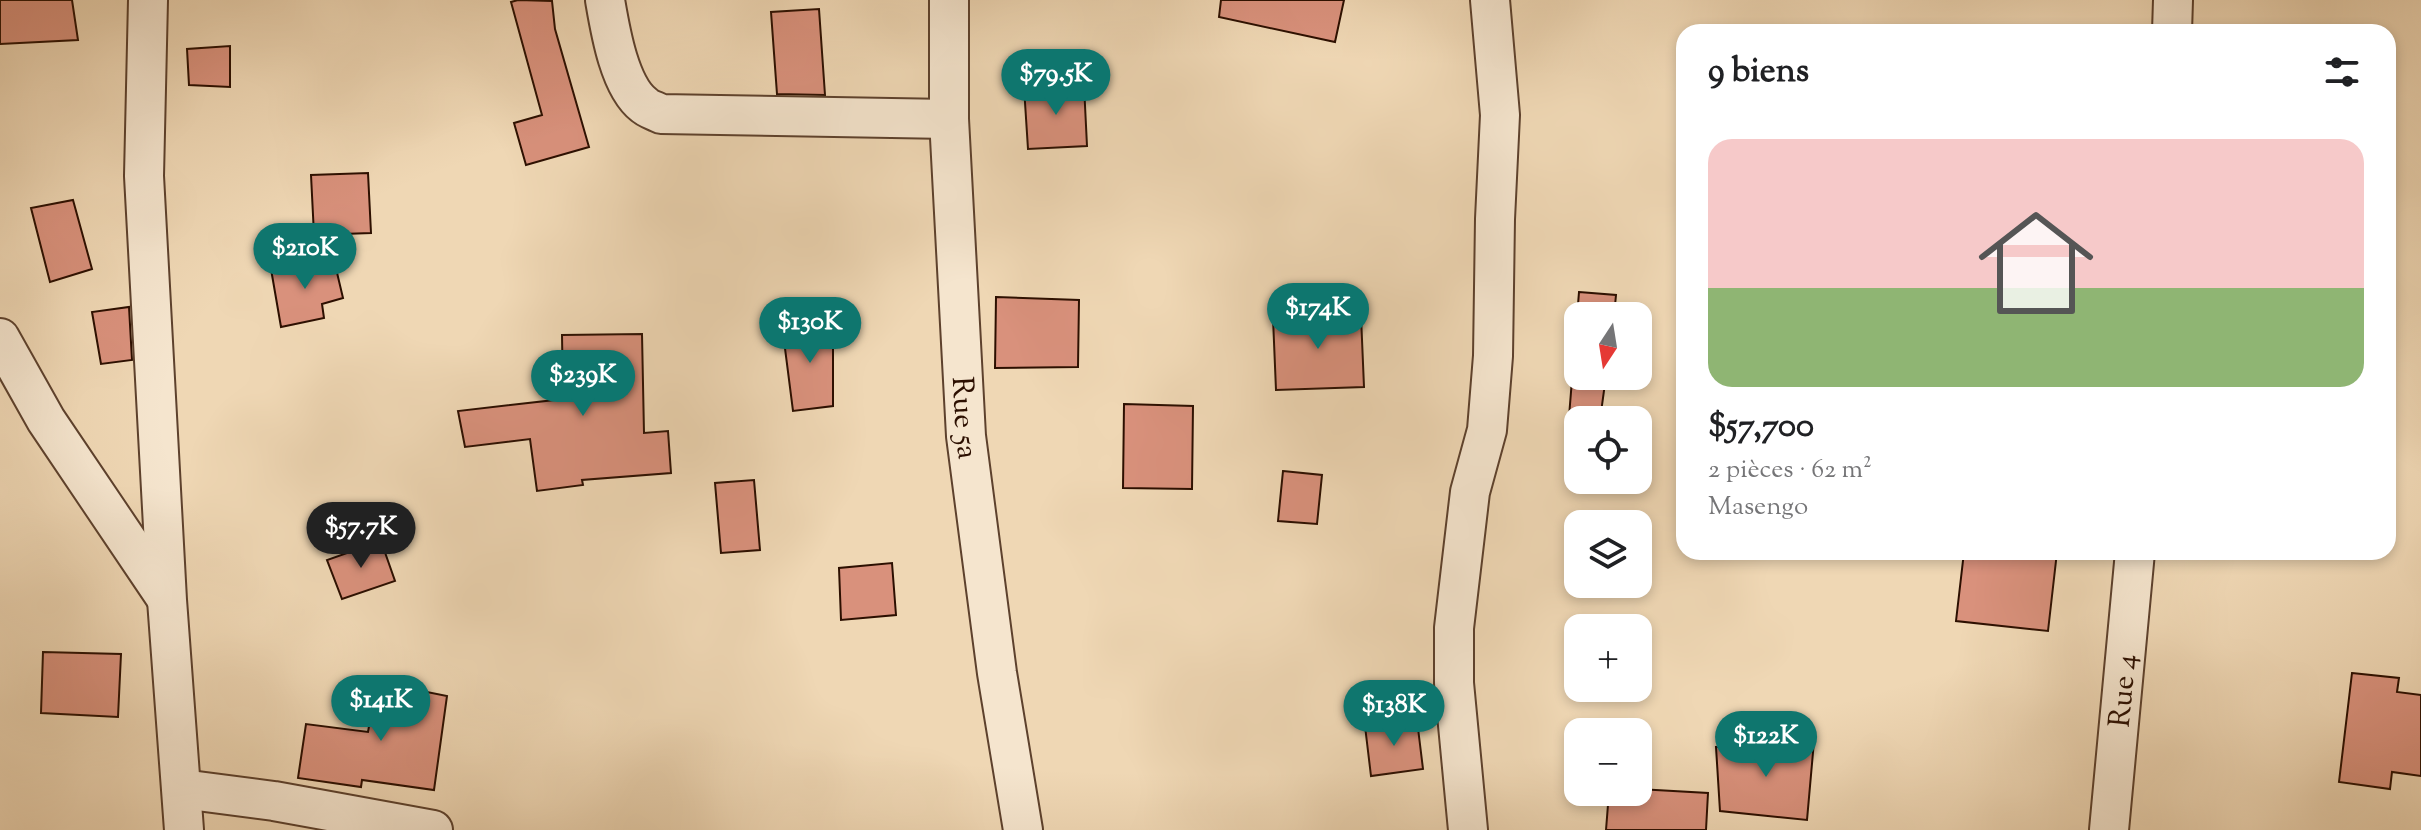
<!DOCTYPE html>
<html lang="fr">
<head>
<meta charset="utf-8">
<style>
  :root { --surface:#fff; --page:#f2f2f2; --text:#202124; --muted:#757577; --accent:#0f766e }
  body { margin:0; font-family:"Sorts Mill Goudy",serif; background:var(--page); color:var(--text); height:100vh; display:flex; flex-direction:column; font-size:30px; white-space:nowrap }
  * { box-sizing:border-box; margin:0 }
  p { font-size:26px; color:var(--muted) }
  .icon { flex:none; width:44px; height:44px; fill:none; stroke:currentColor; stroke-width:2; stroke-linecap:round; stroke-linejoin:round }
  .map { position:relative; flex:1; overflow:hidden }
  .panel { position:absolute; left:1676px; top:24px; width:720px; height:536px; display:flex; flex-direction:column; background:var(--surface); border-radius:24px; box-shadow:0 4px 12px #0003 }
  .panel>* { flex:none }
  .needle { width:52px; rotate:192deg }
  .fabs { position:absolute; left:1564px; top:302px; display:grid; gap:16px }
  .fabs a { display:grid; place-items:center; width:88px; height:88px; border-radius:16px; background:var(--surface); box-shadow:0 4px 12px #0003; font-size:40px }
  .price { position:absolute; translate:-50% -68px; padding:0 18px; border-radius:28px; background:var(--accent); color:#fff; font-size:26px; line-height:52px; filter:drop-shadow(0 2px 4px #0008) }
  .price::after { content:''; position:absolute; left:50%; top:48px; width:24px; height:18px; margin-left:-12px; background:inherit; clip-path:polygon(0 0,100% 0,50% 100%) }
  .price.active { background:#222; color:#fff }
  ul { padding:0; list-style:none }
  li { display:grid; align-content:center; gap:16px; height:424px; padding:0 32px }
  li span { display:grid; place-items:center; height:248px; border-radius:24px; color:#555 }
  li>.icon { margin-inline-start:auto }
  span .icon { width:144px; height:144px; fill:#fffc; stroke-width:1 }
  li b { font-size:34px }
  h2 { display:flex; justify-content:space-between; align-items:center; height:96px; padding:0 32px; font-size:34px }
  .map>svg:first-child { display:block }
  .building { fill:#d9917c; stroke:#2c0f00; stroke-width:2 }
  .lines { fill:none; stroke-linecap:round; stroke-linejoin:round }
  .minor-casing { stroke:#5d412d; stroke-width:42 }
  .minor { stroke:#f5e5ce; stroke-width:38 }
  .labels { text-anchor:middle; stroke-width:6; stroke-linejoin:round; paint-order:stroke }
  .street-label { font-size:30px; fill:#2c0f00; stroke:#f5e5ce }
</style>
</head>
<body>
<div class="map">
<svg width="2421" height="830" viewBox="0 0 2421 830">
  <rect width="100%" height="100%" fill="#efd7b4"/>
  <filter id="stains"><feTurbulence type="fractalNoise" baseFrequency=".0025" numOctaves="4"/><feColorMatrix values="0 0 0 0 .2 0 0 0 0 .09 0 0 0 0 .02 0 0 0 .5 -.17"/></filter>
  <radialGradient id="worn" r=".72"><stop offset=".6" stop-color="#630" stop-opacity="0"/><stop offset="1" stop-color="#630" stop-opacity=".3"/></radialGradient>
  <g class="building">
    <path d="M 0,0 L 72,0 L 78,40 L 0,44 Z"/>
    <path d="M 518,0 L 552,1 L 555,29 L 589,147 L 526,165 L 514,123 L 542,115 L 511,2 Z"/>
    <path d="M 1221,0 L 1344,0 L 1335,42 L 1219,17 Z"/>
    <path d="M 819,9 L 825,95 L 777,94 L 771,12 Z"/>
    <path d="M 230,46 L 230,87 L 189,85 L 187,49 Z"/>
    <path d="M 1084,85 L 1087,146 L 1028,149 L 1024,87 Z"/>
    <path d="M 368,173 L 371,233 L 314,235 L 311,175 Z"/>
    <path d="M 73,200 L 92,269 L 50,282 L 31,208 Z"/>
    <path d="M 334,260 L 343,298 L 322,304 L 324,318 L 281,327 L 271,269 Z"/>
    <path d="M 1579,292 L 1616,295 L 1614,316 L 1578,316 L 1578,376 L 1606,376 L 1600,420 L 1569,417 Z"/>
    <path d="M 996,297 L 1079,300 L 1078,367 L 995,368 Z"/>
    <path d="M 129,307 L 132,360 L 101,364 L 92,312 Z"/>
    <path d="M 1309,311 L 1361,316 L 1364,387 L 1276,390 L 1273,318 Z"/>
    <path d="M 833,324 L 833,406 L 793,411 L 782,325 Z"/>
    <path d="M 642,334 L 644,433 L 668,431 L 671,473 L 582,480 L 583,485 L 537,491 L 530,439 L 465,447 L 458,411 L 563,399 L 562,335 Z"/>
    <path d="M 1124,404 L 1193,406 L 1192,489 L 1123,488 Z"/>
    <path d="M 1283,471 L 1322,475 L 1317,524 L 1278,521 Z"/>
    <path d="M 754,480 L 760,550 L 721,553 L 715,483 Z"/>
    <path d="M 381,541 L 395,581 L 342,599 L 327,560 Z"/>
    <path d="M 1964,552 L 2057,552 L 2048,631 L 1956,621 Z"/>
    <path d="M 892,563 L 896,615 L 841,620 L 839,568 Z"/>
    <path d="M 43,652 L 121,654 L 118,717 L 41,713 Z"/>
    <path d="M 2352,673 L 2399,678 L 2397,692 L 2421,695 L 2421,776 L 2392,772 L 2390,789 L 2339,782 Z"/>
    <path d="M 377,682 L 447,696 L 434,790 L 362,780 L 361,787 L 298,778 L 306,724 L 368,732 Z"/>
    <path d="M 1417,720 L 1423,769 L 1371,776 L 1365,726 Z"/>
    <path d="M 1814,741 L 1807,820 L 1720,811 L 1716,747 Z"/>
    <path d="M 1638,789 L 1708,793 L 1706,830 L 1606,830 L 1609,792 L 1638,792 Z"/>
  </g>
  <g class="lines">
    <defs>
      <g id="minor">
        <path d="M 148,0 L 144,176 L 167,600 L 184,830"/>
        <path d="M 605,0 C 610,29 619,86 644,105 C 648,109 656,111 661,114 L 949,119"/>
        <path id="s1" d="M 949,0 L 949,119 L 966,436 L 997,673 L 1023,830"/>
        <path d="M 2172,32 L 2173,0"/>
        <path d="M 0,338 L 46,420 L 166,598"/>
        <path d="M 182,789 L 274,801 L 433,830"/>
        <path d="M 1468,830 L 1454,683 L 1454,628 L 1470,492 L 1487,430 L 1493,356 L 1495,219 L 1500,115 L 1490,0"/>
        <path id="s2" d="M 2109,830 L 2135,552"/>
      </g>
    </defs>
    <use href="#minor" class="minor-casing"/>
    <use href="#minor" class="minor"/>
  </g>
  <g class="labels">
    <g class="street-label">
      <text dy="10" stroke="none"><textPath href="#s1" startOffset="418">Rue 5a</textPath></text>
      <text dy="10" stroke="none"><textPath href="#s2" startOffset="140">Rue 4</textPath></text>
    </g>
  </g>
  <rect width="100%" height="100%" filter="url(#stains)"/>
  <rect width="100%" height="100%" fill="url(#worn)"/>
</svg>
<div class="fabs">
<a><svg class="needle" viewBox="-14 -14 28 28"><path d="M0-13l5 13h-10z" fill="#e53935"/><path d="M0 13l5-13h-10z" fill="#757577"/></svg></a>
<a><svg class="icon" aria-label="locate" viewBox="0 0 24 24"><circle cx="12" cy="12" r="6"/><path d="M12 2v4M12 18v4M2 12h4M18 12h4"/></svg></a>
<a><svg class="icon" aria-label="layers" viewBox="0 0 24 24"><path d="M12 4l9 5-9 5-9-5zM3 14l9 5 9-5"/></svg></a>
<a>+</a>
<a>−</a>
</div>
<b class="price" style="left:1056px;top:117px">$79.5K</b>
<b class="price" style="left:305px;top:291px">$210K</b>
<b class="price" style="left:1318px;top:351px">$174K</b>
<b class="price" style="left:810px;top:365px">$130K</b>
<b class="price" style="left:583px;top:418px">$239K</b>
<b class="price active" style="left:361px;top:570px">$57.7K</b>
<b class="price" style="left:381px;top:743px">$141K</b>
<b class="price" style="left:1394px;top:748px">$138K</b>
<b class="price" style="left:1766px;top:779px">$122K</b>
<section class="panel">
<h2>9 biens<svg class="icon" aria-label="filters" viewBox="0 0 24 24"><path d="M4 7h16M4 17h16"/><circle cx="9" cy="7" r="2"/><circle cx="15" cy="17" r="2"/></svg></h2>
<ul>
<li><span style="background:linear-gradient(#f6c9c9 60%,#8fb573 0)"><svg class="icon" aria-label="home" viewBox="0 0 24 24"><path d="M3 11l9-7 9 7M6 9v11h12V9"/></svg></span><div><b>$57,700</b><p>2 pièces · 62 m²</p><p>Masengo</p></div></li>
</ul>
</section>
</div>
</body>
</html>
